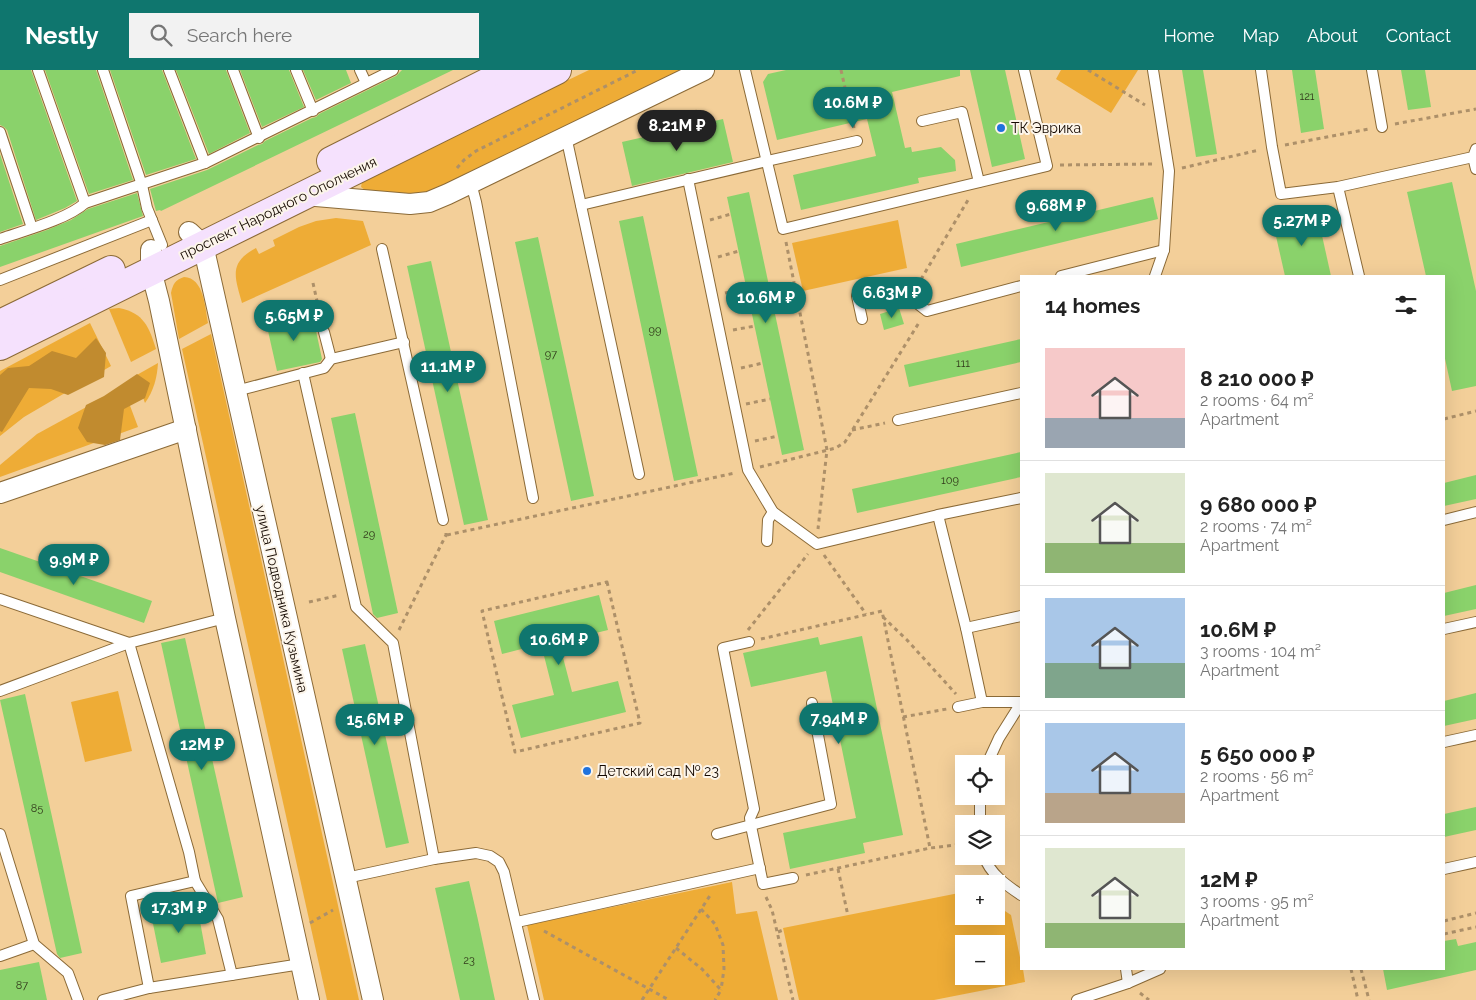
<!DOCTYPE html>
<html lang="en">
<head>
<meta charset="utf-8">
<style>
  :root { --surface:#fff; --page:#f2f2f2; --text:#222; --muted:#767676; --line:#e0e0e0; --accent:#0f766e }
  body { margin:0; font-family:Raleway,sans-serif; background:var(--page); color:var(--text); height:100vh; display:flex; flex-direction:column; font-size:19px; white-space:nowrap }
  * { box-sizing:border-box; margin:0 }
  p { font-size:16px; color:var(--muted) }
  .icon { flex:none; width:28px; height:28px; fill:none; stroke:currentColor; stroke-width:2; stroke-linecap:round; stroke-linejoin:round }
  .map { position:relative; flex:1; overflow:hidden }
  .drawer { position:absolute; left:1020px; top:205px; width:425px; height:695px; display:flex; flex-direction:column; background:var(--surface); border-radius:0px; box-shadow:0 5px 20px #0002 }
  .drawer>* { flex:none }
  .fabs { position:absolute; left:955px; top:685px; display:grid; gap:10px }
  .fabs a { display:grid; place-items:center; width:50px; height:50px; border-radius:0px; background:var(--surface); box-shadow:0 5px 20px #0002; font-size:25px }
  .price { position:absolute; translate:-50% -42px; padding:0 11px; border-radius:18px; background:var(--accent); color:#fff; font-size:16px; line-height:32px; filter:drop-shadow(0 1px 2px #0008) }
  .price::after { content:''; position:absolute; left:50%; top:30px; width:15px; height:11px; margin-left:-8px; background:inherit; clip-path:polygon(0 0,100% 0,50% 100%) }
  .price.current { background:#222; color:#fff }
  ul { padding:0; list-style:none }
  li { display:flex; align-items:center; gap:15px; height:125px; padding:0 25px }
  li+li { border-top:1px solid var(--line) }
  li span { display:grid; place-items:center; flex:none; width:140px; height:100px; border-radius:0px; color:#555 }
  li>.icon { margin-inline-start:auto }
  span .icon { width:60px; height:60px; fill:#fffc; stroke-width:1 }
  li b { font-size:21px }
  h2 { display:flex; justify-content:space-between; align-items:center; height:60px; padding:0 25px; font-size:21px }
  header { display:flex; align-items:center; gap:30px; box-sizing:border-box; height:70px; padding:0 25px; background:var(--accent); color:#fff }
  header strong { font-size:24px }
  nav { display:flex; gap:28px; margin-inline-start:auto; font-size:18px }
  .search { width:350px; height:45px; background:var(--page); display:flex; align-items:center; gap:12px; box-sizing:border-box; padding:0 18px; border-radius:0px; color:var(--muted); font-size:19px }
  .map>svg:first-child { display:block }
  .green { fill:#eeac36; fill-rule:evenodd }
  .forest { fill:#c18b2f }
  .building { fill:#8ad26b }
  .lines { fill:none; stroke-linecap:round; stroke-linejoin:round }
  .lane-casing { stroke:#8b6a37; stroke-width:12 }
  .street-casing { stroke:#8b6a37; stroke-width:22 }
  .secondary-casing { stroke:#8b6a37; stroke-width:30 }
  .path { stroke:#ad9069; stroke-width:3; stroke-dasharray:4 4; stroke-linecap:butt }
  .lane { stroke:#fff; stroke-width:10 }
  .street { stroke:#fff; stroke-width:20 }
  .secondary { stroke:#f5e1fd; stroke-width:28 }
  .poi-dot { fill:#2073dd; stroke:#fcf5ea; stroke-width:2 }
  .labels { text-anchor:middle; stroke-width:4; stroke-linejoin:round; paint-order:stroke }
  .number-label { font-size:11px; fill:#323b1b }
  .poi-label { font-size:14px; fill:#150900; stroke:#fcf5ea; text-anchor:start }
  .street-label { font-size:14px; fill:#150900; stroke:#fcf5ea }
</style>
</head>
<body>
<header>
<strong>Nestly</strong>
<div class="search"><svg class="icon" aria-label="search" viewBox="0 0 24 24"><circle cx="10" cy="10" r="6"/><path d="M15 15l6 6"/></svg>Search here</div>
<nav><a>Home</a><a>Map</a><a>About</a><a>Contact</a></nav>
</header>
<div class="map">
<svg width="1476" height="930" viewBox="0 0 1476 930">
  <rect width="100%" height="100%" fill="#f3cf99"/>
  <g class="green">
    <path d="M 589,0 L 681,0 L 441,118 L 424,124 L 409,126 L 365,120 L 361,117 L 362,112 L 367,107 Z"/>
    <path d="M 1061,0 L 1138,0 L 1111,43 L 1056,9 Z"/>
    <path d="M 336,148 L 363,151 L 371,175 L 242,233 C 235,207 228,193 256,178 L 259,184 L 275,176 L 273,170 L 299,157 L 316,151 Z"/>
    <path d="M 898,150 L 907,198 L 803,221 L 792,173 Z"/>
    <path d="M 184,207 C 204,208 205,237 208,253 L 179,269 L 171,223 C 173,214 175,210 184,207 Z"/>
    <path d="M 119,238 C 144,243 149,257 156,279 L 131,292 L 109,239 Z"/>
    <path d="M 90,253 L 111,296 L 24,347 L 0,366 L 0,301 Z"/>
    <path d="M 211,264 L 359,930 L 327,930 L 182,279 Z"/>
    <path d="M 158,293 C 157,308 154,320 145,333 L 135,306 Z"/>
    <path d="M 123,317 L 138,357 L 0,407 L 0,395 L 37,364 Z"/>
    <path d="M 118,621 L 132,681 L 85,692 L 71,632 Z"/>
    <path d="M 732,812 L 736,844 L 757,841 L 778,930 L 544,930 L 527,855 Z"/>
    <path d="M 964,822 L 964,846 L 996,846 L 996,835 L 1011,845 L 1021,892 L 1021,899 L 1023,899 L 1025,912 L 934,930 L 799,930 L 783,858 ZM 964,874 L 996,874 L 996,906 L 964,906 Z"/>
  </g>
  <g class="forest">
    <path d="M 96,268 L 106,283 L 104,307 L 68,325 L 51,319 L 29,318 L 2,362 L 0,361 L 0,305 L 8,298 L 29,296 L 52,281 L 76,288 Z"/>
    <path d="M 137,304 L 150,313 L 145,328 L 124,339 L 120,370 L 105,375 L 87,372 L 78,358 L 86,335 L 104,326 Z"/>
  </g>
  <g class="building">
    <path d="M 0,0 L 31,0 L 77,131 L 65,138 L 36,150 L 7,60 L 4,57 L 0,55 Z"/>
    <path d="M 45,0 L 96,0 L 133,110 L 89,124 Z"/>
    <path d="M 110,0 L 162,0 L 196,89 L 146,105 Z"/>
    <path d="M 176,0 L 226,0 L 250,63 L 209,84 Z"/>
    <path d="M 240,0 L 289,0 L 304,37 L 262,57 Z"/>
    <path d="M 303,0 L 346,0 L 351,13 L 316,30 Z"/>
    <path d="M 402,0 L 453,0 L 161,141 L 160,140 L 156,141 L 150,119 L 207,100 L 258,75 L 262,74 L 265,71 L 312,48 L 316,47 L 319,44 L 396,6 Z"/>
    <path d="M 786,0 L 960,0 L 960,6 L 892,22 L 905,78 L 911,77 L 912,82 L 941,77 L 955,90 L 956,101 L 918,108 L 919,113 L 801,140 L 793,105 L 876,86 L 867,49 L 777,70 L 763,12 L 768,4 Z"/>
    <path d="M 970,0 L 1005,0 L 1025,89 L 992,97 Z"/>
    <path d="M 1182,0 L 1203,0 L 1217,84 L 1196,87 Z"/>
    <path d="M 1292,0 L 1315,0 L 1324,59 L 1301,63 Z"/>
    <path d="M 1401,0 L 1425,0 L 1431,37 L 1408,40 Z"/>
    <path d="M 723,49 L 733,92 L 632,116 L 622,72 Z"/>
    <path d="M 0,84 L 23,154 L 0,162 Z"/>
    <path d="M 1452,112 L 1476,221 L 1476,316 L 1452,321 L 1444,284 L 1444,206 L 1426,206 L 1407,122 Z"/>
    <path d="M 749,122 L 804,380 L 782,385 L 727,127 Z"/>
    <path d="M 137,123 L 143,146 L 0,197 L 0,176 L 47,160 L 71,150 L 88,139 Z"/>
    <path d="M 1153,127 L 1158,149 L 961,197 L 956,174 Z"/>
    <path d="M 1317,143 L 1331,206 L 1285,206 L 1273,153 Z"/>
    <path d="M 643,146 L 698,406 L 674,411 L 619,151 Z"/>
    <path d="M 538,167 L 594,426 L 571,431 L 515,172 Z"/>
    <path d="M 431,191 L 488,450 L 464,455 L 407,196 Z"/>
    <path d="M 899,238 L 904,254 L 884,260 L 880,244 Z"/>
    <path d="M 312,242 L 322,289 L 320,292 L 277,301 L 266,252 Z"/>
    <path d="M 1021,269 L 1021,292 L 909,317 L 904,295 Z"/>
    <path d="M 355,343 L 398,543 L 377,548 L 373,544 L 331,348 Z"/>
    <path d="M 1021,382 L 1021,407 L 857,443 L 852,419 Z"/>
    <path d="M 1476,405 L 1476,429 L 1444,436 L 1444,413 Z"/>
    <path d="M 0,478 L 152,531 L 144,553 L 0,502 Z"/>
    <path d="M 1476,515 L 1476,539 L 1444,546 L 1444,523 Z"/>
    <path d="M 599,525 L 608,560 L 559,572 L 572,622 L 618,611 L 626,642 L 521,668 L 512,635 L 554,625 L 541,574 L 502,584 L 494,551 Z"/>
    <path d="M 862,566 L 903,765 L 863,773 L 865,783 L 790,799 L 783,763 L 856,748 L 826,601 L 751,617 L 743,583 L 818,567 L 820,575 Z"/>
    <path d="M 185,568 L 243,827 L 218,833 L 161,573 Z"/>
    <path d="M 365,574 L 409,773 L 386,778 L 342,579 Z"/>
    <path d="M 1476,623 L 1476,649 L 1444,656 L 1444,631 Z"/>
    <path d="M 25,624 L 82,883 L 60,888 L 57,884 L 0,630 Z"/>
    <path d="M 1476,737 L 1476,760 L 1444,767 L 1444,744 Z"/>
    <path d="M 469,811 L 478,850 L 495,930 L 460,930 L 435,818 Z"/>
    <path d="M 197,835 L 206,884 L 161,893 L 151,844 Z"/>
    <path d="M 1456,869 L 1458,876 L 1476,872 L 1476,900 L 1387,920 L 1383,899 L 1444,899 L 1444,871 Z"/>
    <path d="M 39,892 L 47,930 L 0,930 L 0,900 Z"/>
  </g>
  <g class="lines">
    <defs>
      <g id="lane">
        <path d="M 38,0 L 85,133"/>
        <path d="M 103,0 L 142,115 L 147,138 L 162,175"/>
        <path d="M 169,0 L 205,93"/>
        <path d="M 233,0 L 259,68"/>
        <path d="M 296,0 L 313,41"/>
        <path d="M 360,0 L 366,13"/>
        <path d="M 745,0 L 783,159 L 1047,96 L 1024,0"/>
        <path d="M 1153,0 L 1169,101 L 1164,180 L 1155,206"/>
        <path d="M 1261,0 L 1272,77 L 1281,124 L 1338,117 L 1473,87 L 1476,79"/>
        <path d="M 1372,0 L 1382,57"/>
        <path d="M 922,51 L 962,42 L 979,112"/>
        <path d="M 0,62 L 32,158"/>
        <path d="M 566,66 L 639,404"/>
        <path d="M 1473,87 L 1476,99"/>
        <path d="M 688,109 L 748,400 L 773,442 L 817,474 L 938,445 L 1021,428"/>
        <path d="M 471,113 L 476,132 L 533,428"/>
        <path d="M 1338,117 L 1359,206"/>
        <path d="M 581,135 L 767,91 L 857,71"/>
        <path d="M 0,169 C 23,161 68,149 85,133 L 205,93 L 393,0"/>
        <path d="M 382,179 L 443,450"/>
        <path d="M 1061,206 L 1164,180"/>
        <path d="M 0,210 L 152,150"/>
        <path d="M 862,249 L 857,226 L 895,216 L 927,241 L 1021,216"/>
        <path d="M 324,262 L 331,289"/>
        <path d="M 303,303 L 356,537 L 393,573 L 434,789"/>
        <path d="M 236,321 L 324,298 L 331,289 L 404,272"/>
        <path d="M 898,350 L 1021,323"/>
        <path d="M 938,445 L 966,558 L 982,632"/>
        <path d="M 1444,450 L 1476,442"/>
        <path d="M 767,471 L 768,450 L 773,442"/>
        <path d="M 0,529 L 129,573 L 189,782 L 195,811 L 131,826 L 149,918"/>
        <path d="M 966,558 L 1021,546"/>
        <path d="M 1444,559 L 1476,552"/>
        <path d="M 749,572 L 723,578 L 754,739 L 750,748 L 751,756 L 763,814 L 793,808"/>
        <path d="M 0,621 L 129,573 L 225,548"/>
        <path d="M 958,637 L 982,632 L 1021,632"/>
        <path d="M 1444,672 L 1476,665"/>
        <path d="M 987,694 L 999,668 L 1021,633"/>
        <path d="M 980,754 L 980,726"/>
        <path d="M 0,764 L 34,874 L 68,903 L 78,930"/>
        <path d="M 717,764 L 831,734 L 812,633"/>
        <path d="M 984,786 C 990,804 1006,815 1021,825"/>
        <path d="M 1444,799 L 1476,792"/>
        <path d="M 346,808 L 434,789 L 476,783 L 490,786 L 499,792 L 504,802 L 534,930"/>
        <path d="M 195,811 L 218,849 L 232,905"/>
        <path d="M 517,852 L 760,798"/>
        <path d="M 0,886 L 34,874"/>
        <path d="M 1126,899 L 1128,913"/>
        <path d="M 103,930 L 149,918 L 301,894"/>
        <path d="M 1077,930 L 1128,913 L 1160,899"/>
      </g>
      <g id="street">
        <path d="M 304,125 L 410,134 L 429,132 L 448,124 L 704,0"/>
        <path d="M 189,162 L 203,175 L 373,930"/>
        <path d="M 151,180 L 151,200 L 159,231 L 225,548 L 309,930"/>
        <path d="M 0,423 L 186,359"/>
      </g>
      <g id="secondary">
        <path d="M 331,91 L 512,0"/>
        <path d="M 0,254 L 111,200"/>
        <path d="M 0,276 L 557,0"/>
      </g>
    </defs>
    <use href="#lane" class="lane-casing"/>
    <use href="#street" class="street-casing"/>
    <use href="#secondary" class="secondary-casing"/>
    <g class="path">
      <path d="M 841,0 L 854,58"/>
      <path d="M 1088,0 L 1145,35"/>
      <path d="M 695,40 L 698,55"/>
      <path d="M 1395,54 L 1476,39"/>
      <path d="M 1285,75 L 1369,59"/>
      <path d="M 1060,95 L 1154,94"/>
      <path d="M 457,98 L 464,90 L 476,81 L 638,0"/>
      <path d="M 1182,98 L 1259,80"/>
      <path d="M 710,150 L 731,144"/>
      <path d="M 786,172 L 827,380 L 818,459"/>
      <path d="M 718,187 L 739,181"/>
      <path d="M 313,213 L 321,249"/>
      <path d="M 921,217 L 920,211 L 968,130"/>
      <path d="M 725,223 L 747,218"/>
      <path d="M 733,260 L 755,256"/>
      <path d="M 741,298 L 763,293"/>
      <path d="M 746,334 L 770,329"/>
      <path d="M 1444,349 L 1476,341"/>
      <path d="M 852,360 L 885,353"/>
      <path d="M 755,371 L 778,366"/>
      <path d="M 760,397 L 836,378 L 845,372 L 920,251"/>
      <path d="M 447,465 L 735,403"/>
      <path d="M 824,485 L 866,544"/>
      <path d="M 607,512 L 640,653 L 515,682 L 482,541 Z"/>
      <path d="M 309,532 L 340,525"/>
      <path d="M 883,547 L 907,570 L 956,624"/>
      <path d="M 399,560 L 446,465 L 446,463"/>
      <path d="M 748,560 L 808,484"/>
      <path d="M 761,569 L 882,541 L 930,778"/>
      <path d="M 903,647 L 947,639"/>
      <path d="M 838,799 L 848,846"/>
      <path d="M 806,805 L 930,778 L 964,774"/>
      <path d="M 766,827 L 772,840 L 793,930"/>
      <path d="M 701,839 L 715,854 L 723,875 L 724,899 L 721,920"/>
      <path d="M 1444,851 L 1476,843"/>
      <path d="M 310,853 L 333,840"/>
      <path d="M 544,861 L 669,930"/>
      <path d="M 778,862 L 783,860"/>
      <path d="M 1444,864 L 1476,857"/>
      <path d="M 676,878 L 702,899 L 721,920 L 715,930"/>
      <path d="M 1351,899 L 1358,930"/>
      <path d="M 1361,899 L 1369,930"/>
      <path d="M 1140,923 L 1149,930"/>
      <path d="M 642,930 L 711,824"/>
    </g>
    <use href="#lane" class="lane"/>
    <use href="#street" class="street"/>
    <use href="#secondary" class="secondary"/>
  </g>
  <g class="poi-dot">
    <circle cx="1001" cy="58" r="5"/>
    <circle cx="587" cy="701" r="5"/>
  </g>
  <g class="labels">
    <g class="number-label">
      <text x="1307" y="30">121</text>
      <text x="655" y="264">99</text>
      <text x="551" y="288">97</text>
      <text x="963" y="297">111</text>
      <text x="950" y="414">109</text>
      <text x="369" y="468">29</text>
      <text x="37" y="742">85</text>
      <text x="469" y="894">23</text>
      <text x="22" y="919">87</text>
    </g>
    <g class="poi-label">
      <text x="1011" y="63">ТК Эврика</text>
      <text x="597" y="706">Детский сад № 23</text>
    </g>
    <g class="street-label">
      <text transform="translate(278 138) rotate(-26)" y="5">проспект Народного Ополчения</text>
      <text transform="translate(282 529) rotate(77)" y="5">улица Подводника Кузьмина</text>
    </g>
  </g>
</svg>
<div class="fabs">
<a><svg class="icon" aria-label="locate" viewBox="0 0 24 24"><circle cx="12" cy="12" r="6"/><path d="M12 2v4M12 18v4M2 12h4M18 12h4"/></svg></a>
<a><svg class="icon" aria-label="layers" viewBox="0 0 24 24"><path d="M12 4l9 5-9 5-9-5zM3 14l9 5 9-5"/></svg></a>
<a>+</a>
<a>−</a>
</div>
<b class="price" style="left:853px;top:59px">10.6M ₽</b>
<b class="price current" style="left:677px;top:82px">8.21M ₽</b>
<b class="price" style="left:1056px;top:162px">9.68M ₽</b>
<b class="price" style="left:1302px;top:177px">5.27M ₽</b>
<b class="price" style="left:892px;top:249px">6.63M ₽</b>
<b class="price" style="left:766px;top:254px">10.6M ₽</b>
<b class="price" style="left:294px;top:272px">5.65M ₽</b>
<b class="price" style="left:448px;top:323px">11.1M ₽</b>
<b class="price" style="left:74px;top:516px">9.9M ₽</b>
<b class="price" style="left:559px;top:596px">10.6M ₽</b>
<b class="price" style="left:839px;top:675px">7.94M ₽</b>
<b class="price" style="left:375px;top:676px">15.6M ₽</b>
<b class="price" style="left:202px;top:701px">12M ₽</b>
<b class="price" style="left:179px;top:864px">17.3M ₽</b>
<section class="drawer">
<h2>14 homes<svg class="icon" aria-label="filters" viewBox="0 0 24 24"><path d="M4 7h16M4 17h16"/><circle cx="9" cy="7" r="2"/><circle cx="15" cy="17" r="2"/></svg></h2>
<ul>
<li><span style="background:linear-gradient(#f6c9c9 70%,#9aa5b1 0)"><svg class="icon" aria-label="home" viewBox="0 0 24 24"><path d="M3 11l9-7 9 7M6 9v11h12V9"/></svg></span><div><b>8 210 000 ₽</b><p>2 rooms · 64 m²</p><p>Apartment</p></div></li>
<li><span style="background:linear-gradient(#dfe7d0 70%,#8fb573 0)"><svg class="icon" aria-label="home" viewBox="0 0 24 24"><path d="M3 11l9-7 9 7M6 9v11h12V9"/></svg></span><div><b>9 680 000 ₽</b><p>2 rooms · 74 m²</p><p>Apartment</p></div></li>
<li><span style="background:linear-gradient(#a9c7e8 65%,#7fa58c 0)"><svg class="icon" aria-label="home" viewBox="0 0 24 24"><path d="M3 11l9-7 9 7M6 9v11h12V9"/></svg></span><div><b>10.6M ₽</b><p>3 rooms · 104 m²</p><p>Apartment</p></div></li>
<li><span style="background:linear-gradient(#a9c7e8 70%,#b9a48a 0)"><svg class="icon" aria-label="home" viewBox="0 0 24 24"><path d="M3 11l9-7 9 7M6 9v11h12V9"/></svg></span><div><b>5 650 000 ₽</b><p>2 rooms · 56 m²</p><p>Apartment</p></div></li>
<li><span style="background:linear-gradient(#dfe7d0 75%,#8fb573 0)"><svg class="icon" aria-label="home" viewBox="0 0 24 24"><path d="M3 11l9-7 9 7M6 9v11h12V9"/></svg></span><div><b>12M ₽</b><p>3 rooms · 95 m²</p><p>Apartment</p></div></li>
</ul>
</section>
</div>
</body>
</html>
